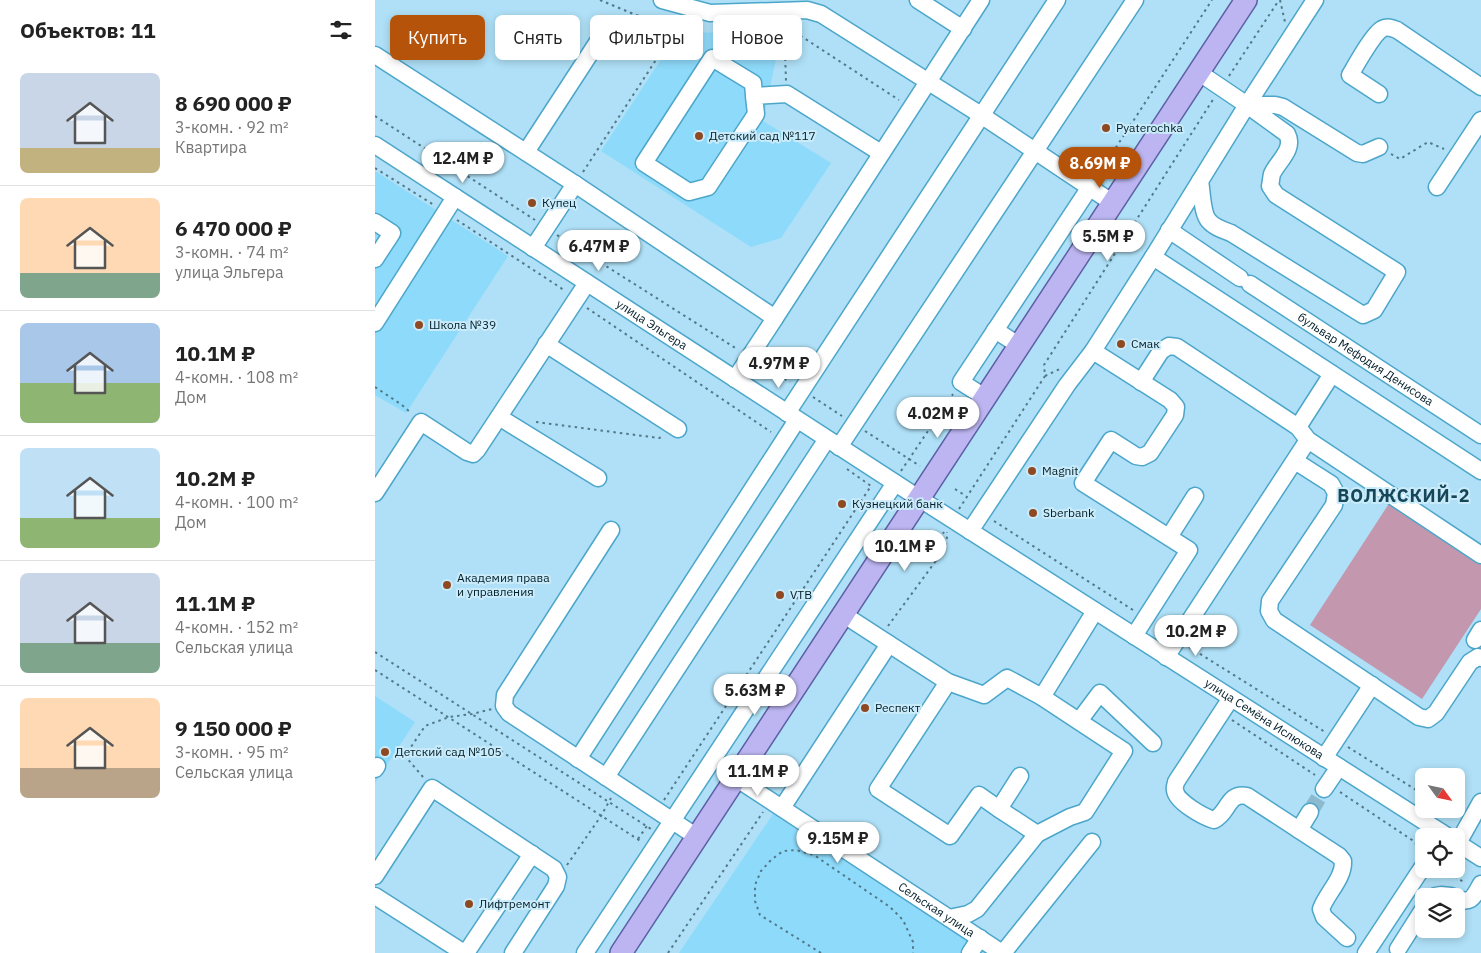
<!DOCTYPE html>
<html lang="ru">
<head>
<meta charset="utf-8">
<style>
  :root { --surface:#fff; --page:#f2f2f2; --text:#222; --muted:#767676; --line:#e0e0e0; --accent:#b45309 }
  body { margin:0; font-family:"IBM Plex Sans",sans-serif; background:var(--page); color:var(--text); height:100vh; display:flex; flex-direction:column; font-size:19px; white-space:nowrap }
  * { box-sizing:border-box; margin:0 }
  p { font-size:16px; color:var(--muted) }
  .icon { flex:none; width:28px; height:28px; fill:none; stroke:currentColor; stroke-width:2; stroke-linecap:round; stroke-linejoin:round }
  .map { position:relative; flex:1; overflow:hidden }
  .details { display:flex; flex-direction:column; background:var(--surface); width:375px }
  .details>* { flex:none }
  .guide { position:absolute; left:15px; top:15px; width:475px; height:45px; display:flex; gap:10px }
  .needle { width:32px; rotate:123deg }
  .fabs { position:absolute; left:1040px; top:768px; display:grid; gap:10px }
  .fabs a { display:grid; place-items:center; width:50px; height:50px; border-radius:8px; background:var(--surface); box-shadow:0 2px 8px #0003; font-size:25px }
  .price { position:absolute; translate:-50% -42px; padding:0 11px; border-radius:18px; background:#fff; color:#222; font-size:16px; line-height:32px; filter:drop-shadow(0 1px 2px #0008) }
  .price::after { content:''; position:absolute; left:50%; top:30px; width:15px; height:11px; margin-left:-8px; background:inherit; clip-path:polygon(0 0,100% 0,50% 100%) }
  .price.on { background:var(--accent); color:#fff }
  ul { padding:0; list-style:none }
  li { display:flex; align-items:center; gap:15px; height:125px; padding:0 20px }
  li+li { border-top:1px solid var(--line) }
  li span { display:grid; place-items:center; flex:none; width:140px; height:100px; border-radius:8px; color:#555 }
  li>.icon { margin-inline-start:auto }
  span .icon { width:60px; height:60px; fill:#fffc; stroke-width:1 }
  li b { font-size:21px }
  h2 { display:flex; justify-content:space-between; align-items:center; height:60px; padding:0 20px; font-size:21px }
  .pill { padding:0 18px; border-radius:8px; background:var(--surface); box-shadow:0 2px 8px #0003; font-size:18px; line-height:45px }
  .pill.on { background:var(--accent); color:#fff }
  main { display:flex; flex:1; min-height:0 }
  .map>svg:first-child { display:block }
  .built { fill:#8edafa }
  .green { fill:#c398ae }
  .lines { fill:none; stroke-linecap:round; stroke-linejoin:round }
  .minor-tunnel { stroke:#8cb9ce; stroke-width:16; stroke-dasharray:16 8; stroke-linecap:butt }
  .minor-casing { stroke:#4ca6ca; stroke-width:19 }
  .major-casing { stroke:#5d5fa5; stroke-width:24 }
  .path { stroke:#537889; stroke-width:2; stroke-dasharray:2.5 4; stroke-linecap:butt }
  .minor { stroke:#fff; stroke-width:16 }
  .major { stroke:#bcb5f1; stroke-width:21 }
  .poi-dot { fill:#8f4922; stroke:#caebfa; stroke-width:2 }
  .labels { text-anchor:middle; stroke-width:4; stroke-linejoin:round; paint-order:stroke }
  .poi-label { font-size:12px; fill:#011d28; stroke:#caebfa; text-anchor:start }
  .street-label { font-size:12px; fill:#011d28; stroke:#caebfa }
  .district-label { font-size:18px; font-weight:bold; letter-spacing:1px; fill:#164759; stroke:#caebfa }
</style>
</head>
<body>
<main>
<section class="details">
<h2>Объектов: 11<svg class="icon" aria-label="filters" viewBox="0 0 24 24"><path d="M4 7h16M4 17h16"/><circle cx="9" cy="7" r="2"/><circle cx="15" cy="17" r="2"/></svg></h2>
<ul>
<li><span style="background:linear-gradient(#c9d6e8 75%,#c2b280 0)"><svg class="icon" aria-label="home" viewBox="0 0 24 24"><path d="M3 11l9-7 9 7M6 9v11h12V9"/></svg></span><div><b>8 690 000 ₽</b><p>3-комн. · 92 m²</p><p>Квартира</p></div></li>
<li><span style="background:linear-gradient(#ffd9b3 75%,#7fa58c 0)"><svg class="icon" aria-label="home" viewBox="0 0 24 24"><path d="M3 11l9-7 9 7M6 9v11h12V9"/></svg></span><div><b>6 470 000 ₽</b><p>3-комн. · 74 m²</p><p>улица Эльгера</p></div></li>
<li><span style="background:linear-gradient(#a9c7e8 60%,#8fb573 0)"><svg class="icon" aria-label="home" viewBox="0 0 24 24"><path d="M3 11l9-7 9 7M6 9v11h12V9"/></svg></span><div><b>10.1M ₽</b><p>4-комн. · 108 m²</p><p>Дом</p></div></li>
<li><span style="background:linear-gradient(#bfe0f5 70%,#8fb573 0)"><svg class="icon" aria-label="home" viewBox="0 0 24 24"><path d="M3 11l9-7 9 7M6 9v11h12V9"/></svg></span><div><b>10.2M ₽</b><p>4-комн. · 100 m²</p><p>Дом</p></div></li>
<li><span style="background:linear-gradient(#c9d6e8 70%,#7fa58c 0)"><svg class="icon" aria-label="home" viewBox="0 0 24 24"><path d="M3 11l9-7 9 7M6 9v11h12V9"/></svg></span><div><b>11.1M ₽</b><p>4-комн. · 152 m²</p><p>Сельская улица</p></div></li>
<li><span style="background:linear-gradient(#ffd9b3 70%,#b9a48a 0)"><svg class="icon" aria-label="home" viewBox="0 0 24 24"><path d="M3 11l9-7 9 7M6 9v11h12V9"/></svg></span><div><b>9 150 000 ₽</b><p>3-комн. · 95 m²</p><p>Сельская улица</p></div></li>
</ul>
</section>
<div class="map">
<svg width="1106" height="953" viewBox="0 0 1106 953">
  <rect width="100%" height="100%" fill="#afe0f7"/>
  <g class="built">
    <path d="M 304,32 L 362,33 L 401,59 L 388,121 L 456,163 L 406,238 L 376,247 L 226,151 Z"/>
    <path d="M 0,171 L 133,256 L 31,413 L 0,395 Z"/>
    <path d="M 0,696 L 40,722 L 0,783 Z"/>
    <path d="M 398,814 L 610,952 L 609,953 L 304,953 Z"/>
  </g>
  <path class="green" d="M 1015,502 L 1106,561 L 1106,609 L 1047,699 L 935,625 Z"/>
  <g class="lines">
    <path class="minor-tunnel" d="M 935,812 L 949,789"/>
    <defs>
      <g id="minor">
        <path d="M 287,0 L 335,13 L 432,10 L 446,14 L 606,115 L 738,203"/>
        <path d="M 543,0 L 588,29"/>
        <path d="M 0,55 L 200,184 L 400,318 L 360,379"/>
        <path d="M 1004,94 L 975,75 C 981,65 998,34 1007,29 C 1012,26 1017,28 1022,30 L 1106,87"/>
        <path d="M 379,96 L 378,83 L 337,58 L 269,163 L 314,192 L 333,187 L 381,114 L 379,96 L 412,94 L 506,153"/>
        <path d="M 872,105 L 900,105 L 908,107 L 982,153 L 988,154 L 1004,147"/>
        <path id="s1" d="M 0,145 L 545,499"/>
        <path d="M 151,152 L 233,26"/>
        <path d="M 825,181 C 827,191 827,214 834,221 C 839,227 848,230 856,233 L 988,315 L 999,310 L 1022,272 L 901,195 L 895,186 C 896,182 896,178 897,174 C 903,161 920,149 912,134 L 872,105 L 832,78"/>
        <path d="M 1062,187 L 1106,120"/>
        <path d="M 0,222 L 17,233 L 0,259"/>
        <path d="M 794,230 L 865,278"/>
        <path d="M 158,248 L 200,184"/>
        <path d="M 778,257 L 1106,471"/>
        <path id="s2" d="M 875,284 L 1106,435"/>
        <path d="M 400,318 L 606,0"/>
        <path d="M 0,323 L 80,197"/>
        <path d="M 620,330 L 645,346"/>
        <path d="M 171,344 L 303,429"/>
        <path d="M 718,351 L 795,400 L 801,407 L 800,415 L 775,453 L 767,457 L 761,456 L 736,440 L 708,483 L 814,550 L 759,636"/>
        <path d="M 766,382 L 786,351 L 794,346 L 802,347 L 923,427 L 933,440 L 1106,555"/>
        <path d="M 611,398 L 586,382 L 715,187"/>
        <path d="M 412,413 L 682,0"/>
        <path d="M 124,417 L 223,478"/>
        <path d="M 923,427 L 957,374"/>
        <path d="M 464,447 L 760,0"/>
        <path d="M 920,461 L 956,484 L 961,493 L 959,505 L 895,601 L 894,611 L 899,620 L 1044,717 L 1053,719 L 1061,713 L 1095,662 L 1103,657 L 1106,658"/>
        <path d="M 0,493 L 46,422 L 92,452 L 98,454 L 102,450 L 212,283"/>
        <path id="s3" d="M 553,504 L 1072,836"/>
        <path d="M 236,530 L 130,695 L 129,706 L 134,713 L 322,837"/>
        <path d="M 595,531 L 692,385 L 718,351 L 778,257 L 872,105 L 940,0"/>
        <path d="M 794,537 L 820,496"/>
        <path d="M 1100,640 L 1106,630"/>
        <path d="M 514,644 L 573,682 L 609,695 L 632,678 L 667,697 L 720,611"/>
        <path d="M 791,657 L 933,440"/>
        <path d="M 573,682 L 503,789 L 575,836 L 604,795 L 624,809"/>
        <path d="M 856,698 L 801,782 C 801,784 799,787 800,790 C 801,802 829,817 839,820 C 854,813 852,792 872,796 L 964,856 L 968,861 C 969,878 952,893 946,909 L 949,917 L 972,938"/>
        <path d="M 704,721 L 725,693 L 778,743"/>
        <path d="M 949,758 L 997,685"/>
        <path d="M 203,759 L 422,420"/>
        <path d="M 0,769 L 2,766"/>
        <path d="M 231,777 L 452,439"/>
        <path id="s4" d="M 370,784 L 627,953"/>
        <path d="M 949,789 L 964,767"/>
        <path d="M 407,808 L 514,644 L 477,620"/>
        <path d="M 924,830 L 935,812"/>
        <path d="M 662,834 L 695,817 L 710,812 L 749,751 L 667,697"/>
        <path d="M 1081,842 L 1106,858"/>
        <path d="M 1083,843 L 1106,802"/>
        <path d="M 0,876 L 57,788 L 179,869 L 183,877 L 181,886 L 138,953"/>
        <path d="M 0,896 L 89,953"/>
        <path d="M 1060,896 L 1066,895 L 1076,896"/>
        <path d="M 1081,898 C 1097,905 1099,896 1106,884"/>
        <path d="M 574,918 L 593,914 L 602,909 L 662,834 L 624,809 L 645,776"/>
        <path d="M 1023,949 L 1049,908"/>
        <path d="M 91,953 L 157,854"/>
        <path d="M 210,953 L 520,483"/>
        <path d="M 595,953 L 605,938"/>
        <path d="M 628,953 L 717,842"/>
        <path d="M 991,953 L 1049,865"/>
      </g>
      <path id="major" d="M 246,953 L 871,0"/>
    </defs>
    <use href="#minor" class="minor-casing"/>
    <use href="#major" class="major-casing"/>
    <g class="path">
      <path d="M 225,0 L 261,15 L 321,25"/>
      <path d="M 905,0 L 910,22"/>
      <path d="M 409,25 L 524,100"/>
      <path d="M 409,26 L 411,81"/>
      <path d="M 854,76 L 904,0"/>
      <path d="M 0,116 L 160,220"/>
      <path d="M 1016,154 L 1025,159 L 1053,142 L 1069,149"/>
      <path d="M 0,168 L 59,205"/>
      <path d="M 208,172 L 305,23"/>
      <path d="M 723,175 L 837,0"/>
      <path d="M 82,220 L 186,288 L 190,292"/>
      <path d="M 182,235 L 362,349"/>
      <path d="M 188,250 L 193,242"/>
      <path d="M 212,308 L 396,432"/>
      <path d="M 387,365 L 415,382"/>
      <path d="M 670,376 L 687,368"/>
      <path d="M 0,387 L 27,405 L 36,413"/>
      <path d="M 438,397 L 467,416"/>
      <path d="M 161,422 L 284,438 L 287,437"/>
      <path d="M 490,431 L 545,466"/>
      <path d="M 526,471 L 578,394"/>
      <path d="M 580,489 L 591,496"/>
      <path d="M 584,509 L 670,376 L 669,365 L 839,98"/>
      <path d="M 619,521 L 758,610"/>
      <path d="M 552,532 L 563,539"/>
      <path d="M 560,562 C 566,552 573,544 572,532"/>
      <path d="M 513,626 L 560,562 L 559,547 L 569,532"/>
      <path d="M 783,627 L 791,632"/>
      <path d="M 814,647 L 950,732"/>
      <path d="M 0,652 L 276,829"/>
      <path d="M 0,670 L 267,842"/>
      <path d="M 857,720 L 940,775"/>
      <path d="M 973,747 L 1049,795"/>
      <path d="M 48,777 L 30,756 L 50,726 L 74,717 L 97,714 L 117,709"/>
      <path d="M 965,792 L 1037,840 L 1048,852"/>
      <path d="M 289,800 L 496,486 L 472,469"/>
      <path d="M 1070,809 L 1083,817"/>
      <path d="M 263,839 L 274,823"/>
      <path d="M 192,865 L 226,816 L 236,798"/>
      <path d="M 1069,869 L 1090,883"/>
      <path d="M 293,953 L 388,812"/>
      <path d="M 446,953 L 385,915 L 380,901 L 380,885 L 386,871 L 396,860 L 408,851 L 421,850 L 439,855 L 515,907 L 528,920 L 538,942 L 538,953"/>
    </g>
    <use href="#minor" class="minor"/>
    <use href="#major" class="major"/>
  </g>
  <g class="poi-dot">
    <circle cx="731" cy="128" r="5"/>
    <circle cx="324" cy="136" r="5"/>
    <circle cx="157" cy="203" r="5"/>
    <circle cx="44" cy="325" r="5"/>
    <circle cx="746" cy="344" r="5"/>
    <circle cx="657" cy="471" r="5"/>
    <circle cx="467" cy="504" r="5"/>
    <circle cx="658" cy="513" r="5"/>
    <circle cx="72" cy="585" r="5"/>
    <circle cx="405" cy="595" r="5"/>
    <circle cx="490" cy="708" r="5"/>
    <circle cx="10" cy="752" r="5"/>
    <circle cx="94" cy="904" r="5"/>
  </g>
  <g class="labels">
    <g class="poi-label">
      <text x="741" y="132">Pyaterochka</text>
      <text x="334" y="140">Детский сад №117</text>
      <text x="167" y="207">Купец</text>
      <text x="54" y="329">Школа №39</text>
      <text x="756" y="348">Смак</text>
      <text x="667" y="475">Magnit</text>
      <text x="477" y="508">Кузнецкий банк</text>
      <text x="668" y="517">Sberbank</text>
      <text x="82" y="582">Академия права<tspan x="82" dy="14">и управления</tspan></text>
      <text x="415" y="599">VTB</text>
      <text x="500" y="712">Респект</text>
      <text x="20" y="756">Детский сад №105</text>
      <text x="104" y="908">Лифтремонт</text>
    </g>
    <g class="street-label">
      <text dy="4" stroke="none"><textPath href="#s1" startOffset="330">улица Эльгера</textPath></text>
      <text dy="4" stroke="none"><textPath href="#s2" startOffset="138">бульвар Мефодия Денисова</textPath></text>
      <text dy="4" stroke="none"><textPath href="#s3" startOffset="399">улица Семёна Ислюкова</textPath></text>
      <text dy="4" stroke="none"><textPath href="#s4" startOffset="229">Сельская улица</textPath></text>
    </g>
    <g class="district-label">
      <text x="1029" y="502">ВОЛЖСКИЙ-2</text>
    </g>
  </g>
</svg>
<div class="fabs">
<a><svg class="needle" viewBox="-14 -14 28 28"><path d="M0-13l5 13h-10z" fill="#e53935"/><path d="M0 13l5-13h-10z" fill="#767676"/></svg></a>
<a><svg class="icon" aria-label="locate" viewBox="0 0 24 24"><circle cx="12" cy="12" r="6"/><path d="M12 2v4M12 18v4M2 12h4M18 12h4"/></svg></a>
<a><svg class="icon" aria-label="layers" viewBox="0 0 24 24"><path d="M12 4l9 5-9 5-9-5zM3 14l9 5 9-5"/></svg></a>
</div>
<b class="price" style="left:88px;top:184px">12.4M ₽</b>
<b class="price on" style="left:725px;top:189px">8.69M ₽</b>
<b class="price" style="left:733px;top:262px">5.5M ₽</b>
<b class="price" style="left:224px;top:272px">6.47M ₽</b>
<b class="price" style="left:404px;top:389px">4.97M ₽</b>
<b class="price" style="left:563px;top:439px">4.02M ₽</b>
<b class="price" style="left:530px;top:572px">10.1M ₽</b>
<b class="price" style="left:821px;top:657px">10.2M ₽</b>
<b class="price" style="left:380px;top:716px">5.63M ₽</b>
<b class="price" style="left:383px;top:797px">11.1M ₽</b>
<b class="price" style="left:463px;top:864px">9.15M ₽</b>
<div class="guide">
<a class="pill on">Купить</a>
<a class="pill">Снять</a>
<a class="pill">Фильтры</a>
<a class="pill">Новое</a>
</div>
</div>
</main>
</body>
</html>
